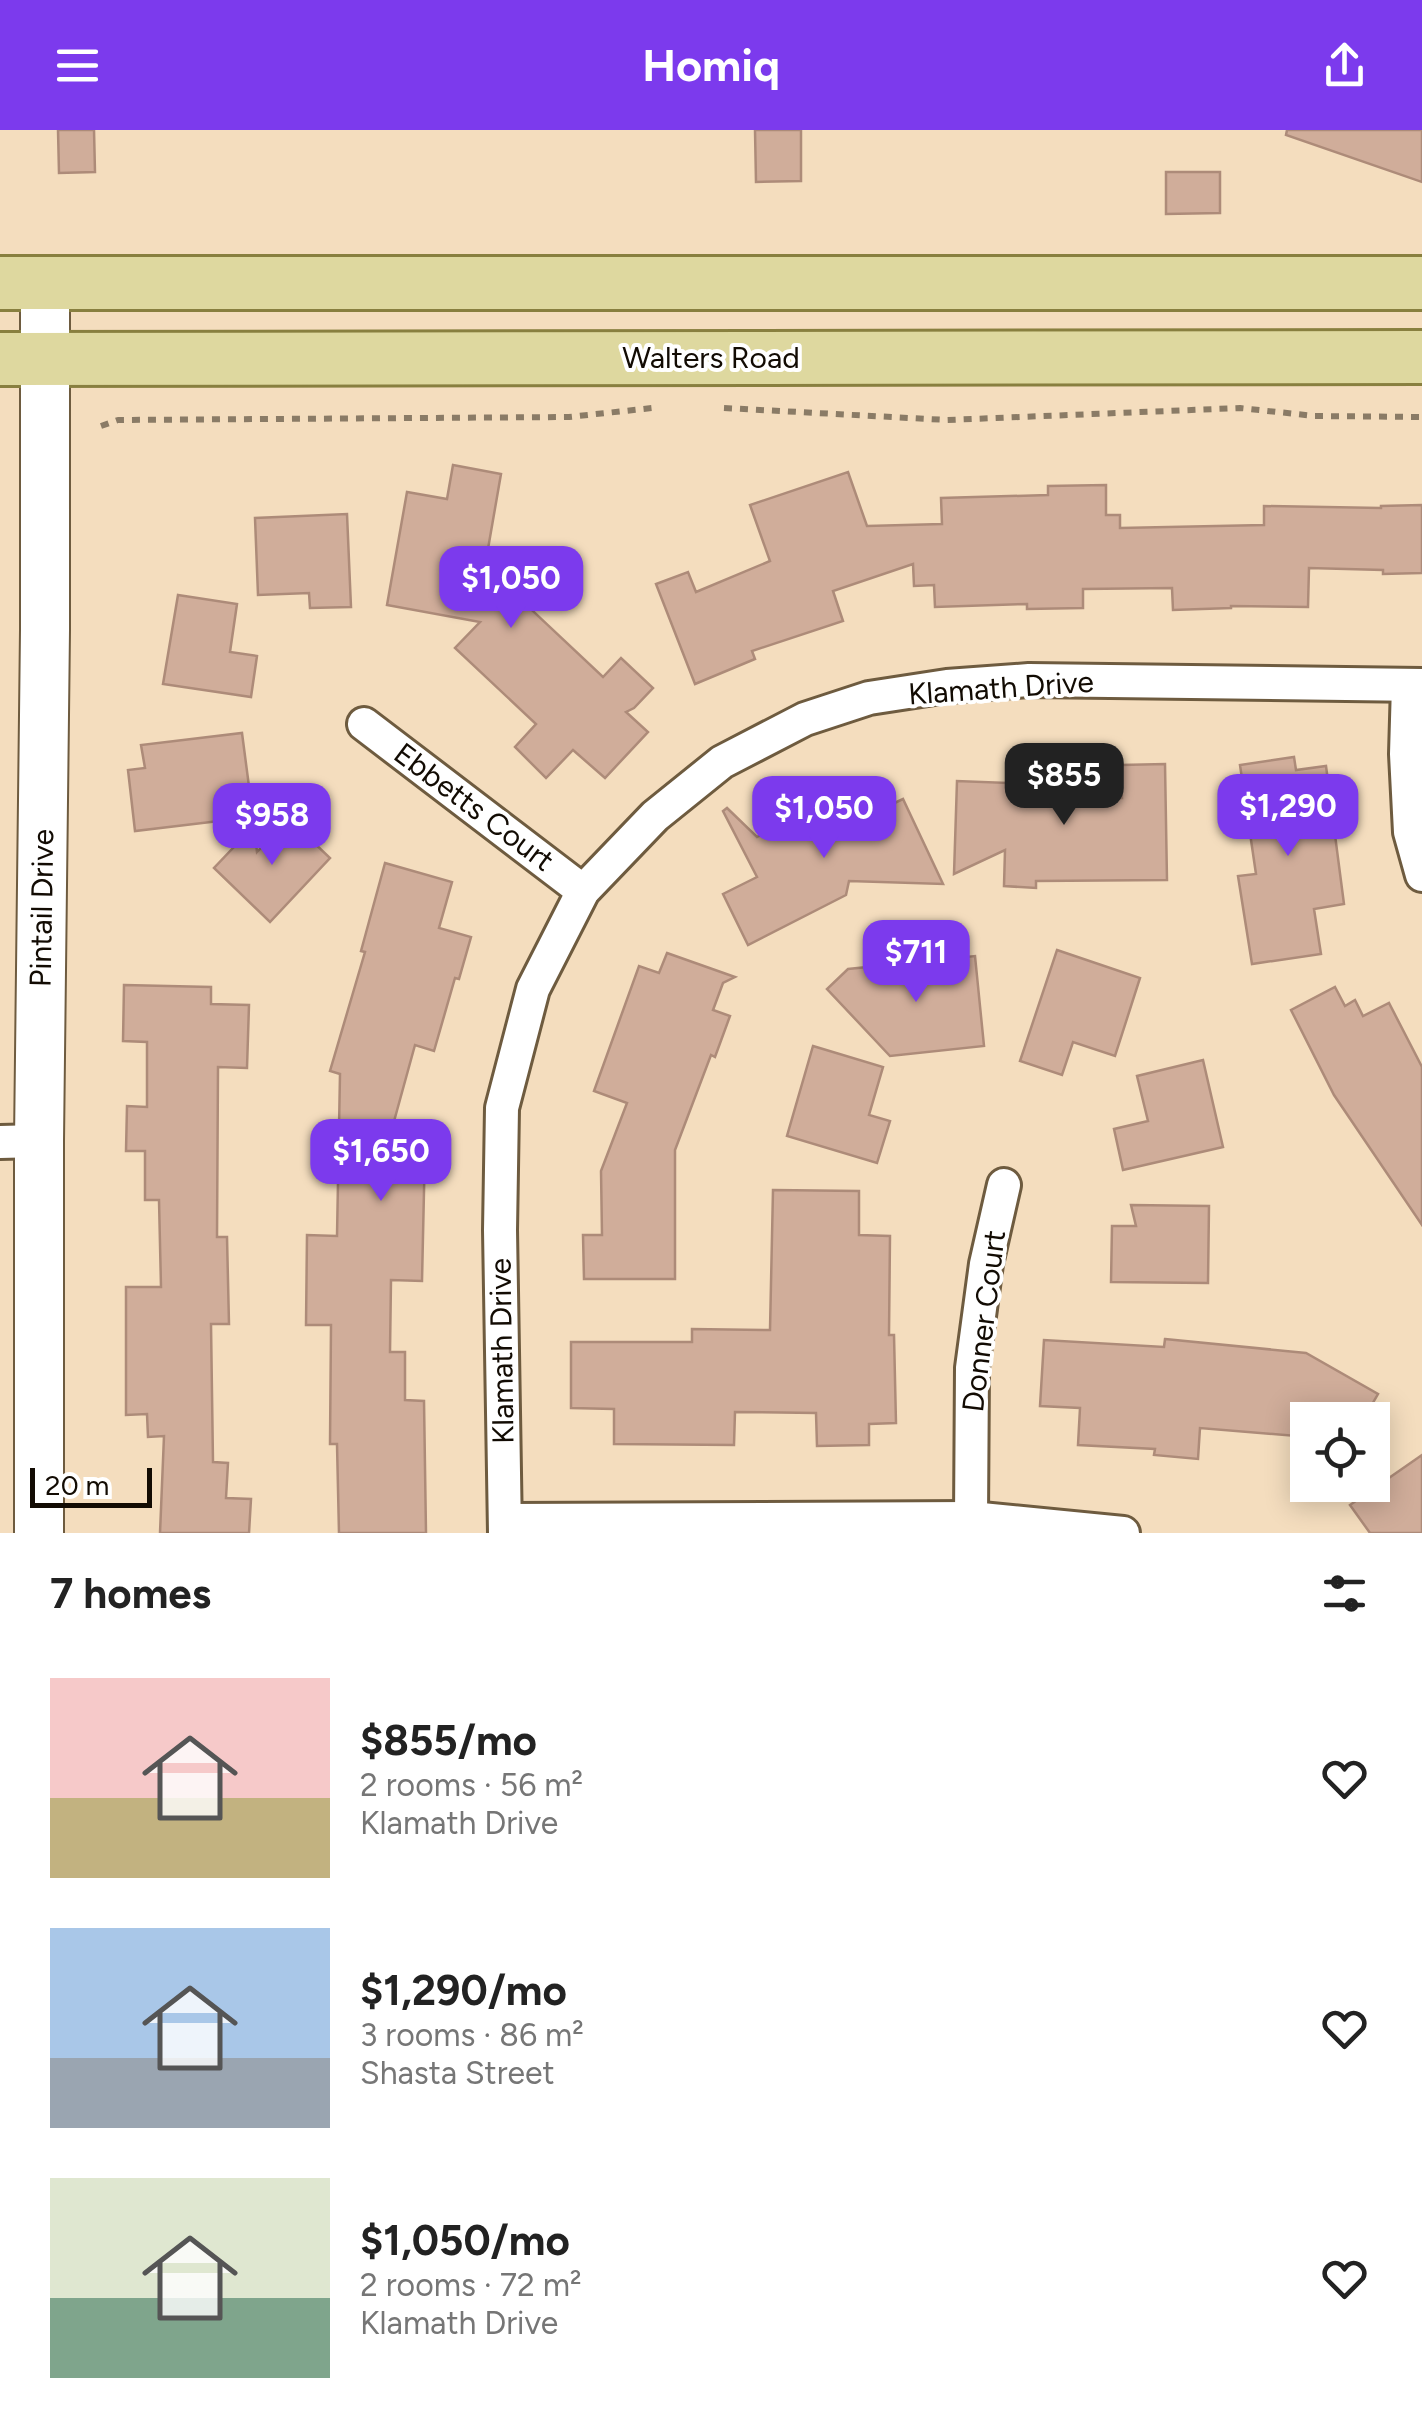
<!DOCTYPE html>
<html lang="en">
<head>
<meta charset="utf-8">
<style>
  :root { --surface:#fff; --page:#f6f6f6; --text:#222; --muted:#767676; --accent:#7c3aed }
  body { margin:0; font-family:Figtree,sans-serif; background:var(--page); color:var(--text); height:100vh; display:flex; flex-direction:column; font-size:38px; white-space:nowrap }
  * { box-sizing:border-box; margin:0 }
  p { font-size:32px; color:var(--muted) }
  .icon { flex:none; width:55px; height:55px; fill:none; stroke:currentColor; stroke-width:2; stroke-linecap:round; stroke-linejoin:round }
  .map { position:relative; height:1403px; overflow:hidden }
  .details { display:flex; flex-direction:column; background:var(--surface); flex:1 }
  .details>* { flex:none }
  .fabs { position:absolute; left:1290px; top:1272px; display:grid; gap:20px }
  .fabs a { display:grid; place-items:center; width:100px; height:100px; border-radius:0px; background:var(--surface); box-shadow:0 5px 25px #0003; font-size:50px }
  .scale { position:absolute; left:30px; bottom:25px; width:122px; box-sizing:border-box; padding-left:10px; border:5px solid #120b03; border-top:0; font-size:28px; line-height:35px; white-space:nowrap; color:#120b03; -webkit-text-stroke:8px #fff; paint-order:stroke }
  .price { position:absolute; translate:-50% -85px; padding:0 22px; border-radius:20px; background:var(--accent); color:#fff; font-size:32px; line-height:65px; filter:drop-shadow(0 2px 5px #0008) }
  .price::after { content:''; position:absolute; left:50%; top:60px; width:30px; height:22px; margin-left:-15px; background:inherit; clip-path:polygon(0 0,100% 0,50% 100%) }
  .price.active { background:#222; color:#fff }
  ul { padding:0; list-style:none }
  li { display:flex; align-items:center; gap:30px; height:250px; padding:0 50px }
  li span { display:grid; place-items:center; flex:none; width:280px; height:200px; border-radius:0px; color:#555 }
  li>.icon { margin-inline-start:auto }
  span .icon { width:120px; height:120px; fill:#fffc; stroke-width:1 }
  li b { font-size:42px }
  h2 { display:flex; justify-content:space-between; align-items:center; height:120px; padding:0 50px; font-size:42px }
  header { display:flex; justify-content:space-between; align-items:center; height:130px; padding:0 50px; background:var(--accent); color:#fff; font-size:45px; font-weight:700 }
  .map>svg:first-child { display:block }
  .building { fill:#d0ad9a; stroke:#ad8b79; stroke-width:2.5 }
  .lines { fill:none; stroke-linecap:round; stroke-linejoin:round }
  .street-casing { stroke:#6e5b3f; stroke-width:38 }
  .secondary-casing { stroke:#6e5b3f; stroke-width:52 }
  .primary-casing { stroke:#887f3f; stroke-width:58 }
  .path { stroke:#8a7b66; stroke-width:6; stroke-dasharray:8 8; stroke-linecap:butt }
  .street { stroke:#fff; stroke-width:32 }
  .secondary { stroke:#fff; stroke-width:48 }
  .primary { stroke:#ded89f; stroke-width:52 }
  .labels { text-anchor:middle; stroke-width:8; stroke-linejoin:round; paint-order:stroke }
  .street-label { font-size:30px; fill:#120b03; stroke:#fff }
</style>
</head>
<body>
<header><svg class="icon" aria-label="menu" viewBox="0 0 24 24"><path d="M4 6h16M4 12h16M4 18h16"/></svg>Homiq<svg class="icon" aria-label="share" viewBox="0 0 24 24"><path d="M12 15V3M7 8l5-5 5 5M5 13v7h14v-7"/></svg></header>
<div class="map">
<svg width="1422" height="1403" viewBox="0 0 1422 1403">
  <rect width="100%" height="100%" fill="#f4ddbe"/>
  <g class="building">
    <path d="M 58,0 L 94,0 L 95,42 L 59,43 Z"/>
    <path d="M 755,0 L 801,0 L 801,51 L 756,52 Z"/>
    <path d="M 1287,0 L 1422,0 L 1422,52 L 1286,5 Z"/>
    <path d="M 1166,42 L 1220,42 L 1220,83 L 1166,84 Z"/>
    <path d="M 453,335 L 501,344 L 485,436 L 603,547 L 621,528 L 653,558 L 634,578 L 626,582 L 648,602 L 605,648 L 573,620 L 546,648 L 515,617 L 536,594 L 455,518 L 480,492 L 387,475 L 407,362 L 447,369 Z"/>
    <path d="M 848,342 L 867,396 L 942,394 L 941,368 L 1048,365 L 1048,356 L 1106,355 L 1106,385 L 1120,385 L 1120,398 L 1264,395 L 1264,376 L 1381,378 L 1381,376 L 1422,375 L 1422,443 L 1383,444 L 1383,440 L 1309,438 L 1308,477 L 1231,476 L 1231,478 L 1173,480 L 1172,458 L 1083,459 L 1083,478 L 1027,479 L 1027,474 L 935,477 L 934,455 L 914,456 L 913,434 L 833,461 L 843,491 L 752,521 L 755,529 L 695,554 L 656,454 L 688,442 L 696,462 L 770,431 L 750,375 Z"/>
    <path d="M 347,384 L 351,477 L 310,478 L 309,463 L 258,465 L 255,388 Z"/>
    <path d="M 178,465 L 237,474 L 230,522 L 257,526 L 251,567 L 163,554 Z"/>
    <path d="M 242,603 L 253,687 L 135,701 L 128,640 L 145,638 L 141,615 Z"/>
    <path d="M 1294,627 L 1296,640 L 1326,636 L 1344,774 L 1314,779 L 1321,824 L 1252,834 L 1238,746 L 1256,744 L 1240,635 Z"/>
    <path d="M 1008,632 L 1051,633 L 1050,669 L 1122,668 L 1121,635 L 1165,634 L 1167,750 L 1036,751 L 1036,758 L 1004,756 L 1005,720 L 954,744 L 957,651 L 1008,653 Z"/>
    <path d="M 852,659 L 865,687 L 903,669 L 943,754 L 849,751 L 846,765 L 748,815 L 723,764 L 757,747 L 723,681 L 727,678 L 757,707 Z"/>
    <path d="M 289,689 L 330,728 L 270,792 L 214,738 L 254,696 L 257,722 Z"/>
    <path d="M 385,733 L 452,752 L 439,798 L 471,807 L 459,849 L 455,848 L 434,921 L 415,915 L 393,995 L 403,995 L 402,1016 L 425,1016 L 422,1151 L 391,1150 L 390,1222 L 405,1222 L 405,1270 L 424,1271 L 426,1403 L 339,1403 L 337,1314 L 330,1314 L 331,1195 L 306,1195 L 307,1105 L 337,1106 L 340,944 L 330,941 L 365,822 L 361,821 Z"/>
    <path d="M 1057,820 L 1140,848 L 1115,926 L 1073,912 L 1062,945 L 1020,931 Z"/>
    <path d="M 667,823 L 735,847 L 723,853 L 713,880 L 730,886 L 715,927 L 711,925 L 675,1020 L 675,1149 L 584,1149 L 583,1105 L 602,1105 L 601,1041 L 627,973 L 594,961 L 639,836 L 659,843 Z"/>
    <path d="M 975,826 L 984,916 L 890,926 L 827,859 L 848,839 Z"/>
    <path d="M 124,855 L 211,857 L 211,874 L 249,875 L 247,938 L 218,937 L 217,1107 L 227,1107 L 229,1194 L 211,1194 L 213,1332 L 228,1333 L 226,1368 L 251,1369 L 249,1403 L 160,1403 L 164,1306 L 148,1307 L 147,1284 L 126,1285 L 126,1157 L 161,1157 L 159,1070 L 145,1070 L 145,1021 L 126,1021 L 127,976 L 147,977 L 147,912 L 123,911 Z"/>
    <path d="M 1335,857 L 1345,876 L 1355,870 L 1363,886 L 1389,873 L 1422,937 L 1422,1095 L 1334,965 L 1291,880 Z"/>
    <path d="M 813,916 L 883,937 L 869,985 L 890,991 L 877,1033 L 787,1006 Z"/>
    <path d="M 1203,930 L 1223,1017 L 1123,1040 L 1114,999 L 1148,991 L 1137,946 Z"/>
    <path d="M 773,1060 L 859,1061 L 859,1105 L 890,1106 L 889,1205 L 894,1205 L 896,1293 L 869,1294 L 869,1315 L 817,1316 L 816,1283 L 735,1282 L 734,1315 L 614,1314 L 614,1279 L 571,1278 L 571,1212 L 692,1212 L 692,1199 L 770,1200 Z"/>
    <path d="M 1131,1075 L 1209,1076 L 1208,1153 L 1111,1152 L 1112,1096 L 1136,1096 Z"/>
    <path d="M 1165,1209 L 1306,1223 L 1378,1264 L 1363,1290 L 1308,1290 L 1308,1307 L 1200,1298 L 1198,1329 L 1154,1325 L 1155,1319 L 1078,1315 L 1080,1278 L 1040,1276 L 1044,1210 L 1164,1217 Z"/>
    <path d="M 1422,1325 L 1422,1403 L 1370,1403 L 1350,1375 Z"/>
  </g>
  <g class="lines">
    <defs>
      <g id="street">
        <path d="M 1408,555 L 1406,624 L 1410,702 L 1422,745"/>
        <path d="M 364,594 L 583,761"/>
        <path d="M 0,1012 L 39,1011"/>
        <path d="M 971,1388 L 972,1238 L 986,1134 L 1004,1055"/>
        <path d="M 505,1390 L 971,1388 L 1123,1403"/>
        <path d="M 505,1403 L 500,1100 L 502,978 L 533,859 L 583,761 L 655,686 L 722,632 L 805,589 L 869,568 L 947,556 L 1029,550 L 1422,555"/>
      </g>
      <path id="secondary" d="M 39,1403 L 39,1011 L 45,500 L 45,153"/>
      <g id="primary">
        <path d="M 0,153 L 1422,153"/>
        <path d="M 0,229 L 1422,227"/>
      </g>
    </defs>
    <use href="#street" class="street-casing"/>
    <use href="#secondary" class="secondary-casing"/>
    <use href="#primary" class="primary-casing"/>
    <g class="path">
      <path d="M 724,278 L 947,290 L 1240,278 L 1315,286 L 1422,287"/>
      <path d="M 101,296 L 118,290 L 569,287 L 652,278"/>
    </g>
    <use href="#street" class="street"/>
    <use href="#secondary" class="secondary"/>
    <use href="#primary" class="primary"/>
  </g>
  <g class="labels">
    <g class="street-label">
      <text x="711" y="238">Walters Road</text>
      <text transform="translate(1001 558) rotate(-4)" y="10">Klamath Drive</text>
      <text transform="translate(474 677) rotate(37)" y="10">Ebbetts Court</text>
      <text transform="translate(42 778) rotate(-89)" y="10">Pintail Drive</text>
      <text transform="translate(984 1191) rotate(-83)" y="10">Donner Court</text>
      <text transform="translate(502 1221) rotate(-91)" y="10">Klamath Drive</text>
    </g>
  </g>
</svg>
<div class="fabs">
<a><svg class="icon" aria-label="locate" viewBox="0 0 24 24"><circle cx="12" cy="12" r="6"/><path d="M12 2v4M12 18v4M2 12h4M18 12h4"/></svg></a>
</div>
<div class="scale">20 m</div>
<b class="price" style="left:511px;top:501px">$1,050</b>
<b class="price active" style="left:1064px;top:698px">$855</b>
<b class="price" style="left:1288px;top:729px">$1,290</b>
<b class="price" style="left:824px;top:731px">$1,050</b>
<b class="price" style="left:272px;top:738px">$958</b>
<b class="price" style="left:916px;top:875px">$711</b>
<b class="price" style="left:381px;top:1074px">$1,650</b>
</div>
<section class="details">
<h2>7 homes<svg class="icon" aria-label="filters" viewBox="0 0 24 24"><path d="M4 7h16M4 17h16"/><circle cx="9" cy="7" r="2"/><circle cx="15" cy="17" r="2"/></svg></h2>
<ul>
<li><span style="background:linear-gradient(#f6c9c9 60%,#c2b280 0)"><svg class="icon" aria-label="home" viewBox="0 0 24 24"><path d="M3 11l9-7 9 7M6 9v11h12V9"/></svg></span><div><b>$855/mo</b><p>2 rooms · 56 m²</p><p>Klamath Drive</p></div><svg class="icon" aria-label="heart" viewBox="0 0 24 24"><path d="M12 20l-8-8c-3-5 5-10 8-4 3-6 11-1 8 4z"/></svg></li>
<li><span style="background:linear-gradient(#a9c7e8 65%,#9aa5b1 0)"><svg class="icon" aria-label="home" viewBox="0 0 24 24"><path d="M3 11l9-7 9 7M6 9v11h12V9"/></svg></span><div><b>$1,290/mo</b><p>3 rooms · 86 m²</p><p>Shasta Street</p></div><svg class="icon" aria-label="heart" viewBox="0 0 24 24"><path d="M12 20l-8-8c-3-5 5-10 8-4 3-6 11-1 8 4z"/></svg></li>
<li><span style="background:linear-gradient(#dfe7d0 60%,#7fa58c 0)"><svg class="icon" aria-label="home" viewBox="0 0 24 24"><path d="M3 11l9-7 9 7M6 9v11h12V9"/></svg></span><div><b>$1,050/mo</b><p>2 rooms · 72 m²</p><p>Klamath Drive</p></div><svg class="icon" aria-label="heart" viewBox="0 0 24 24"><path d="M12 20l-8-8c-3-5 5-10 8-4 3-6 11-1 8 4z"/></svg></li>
</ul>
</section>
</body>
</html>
